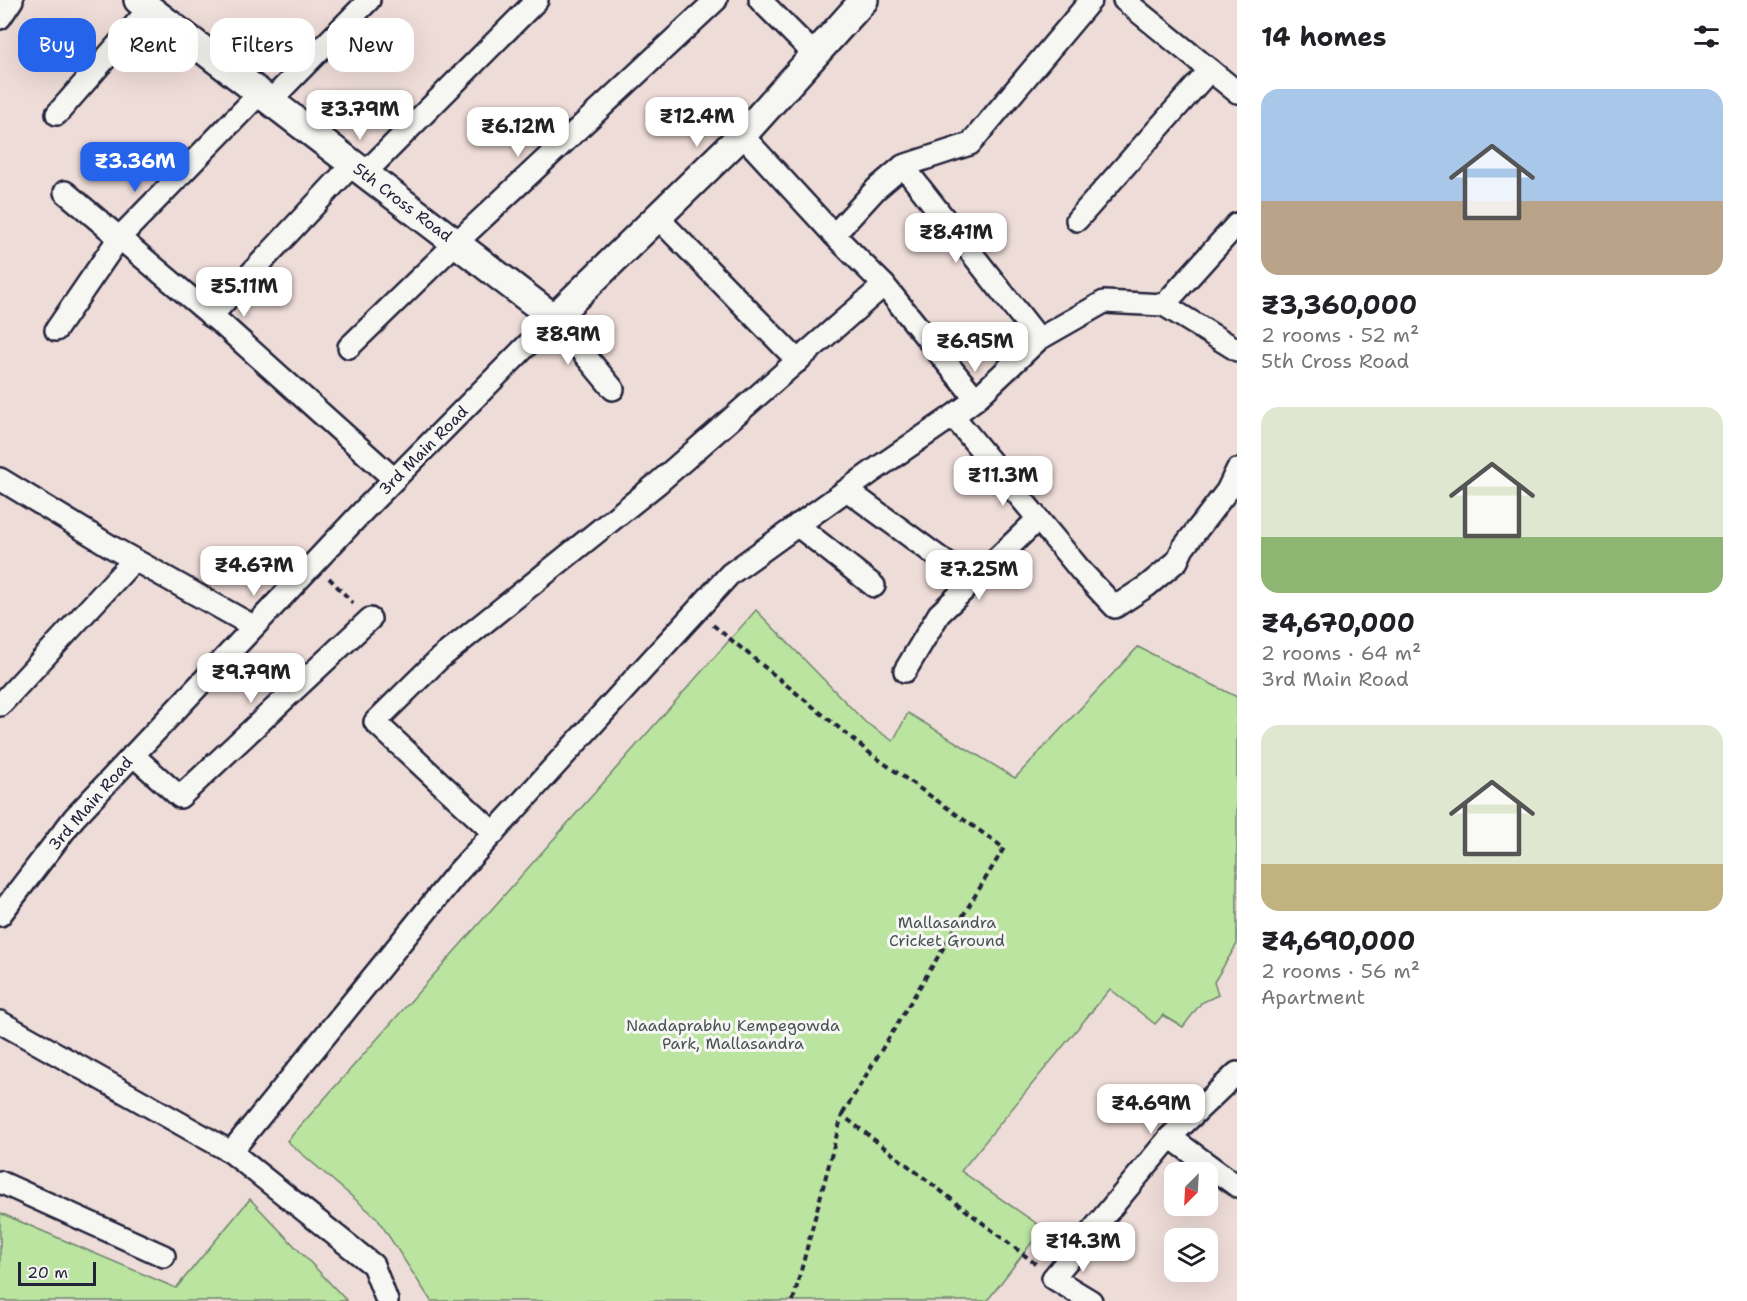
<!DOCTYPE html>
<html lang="en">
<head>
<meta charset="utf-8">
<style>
  :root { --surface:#fff; --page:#f2f2f2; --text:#202124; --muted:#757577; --accent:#2563eb }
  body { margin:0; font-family:"Shantell Sans",sans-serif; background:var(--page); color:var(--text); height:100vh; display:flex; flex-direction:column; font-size:22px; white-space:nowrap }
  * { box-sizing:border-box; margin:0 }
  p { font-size:20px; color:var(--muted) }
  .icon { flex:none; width:33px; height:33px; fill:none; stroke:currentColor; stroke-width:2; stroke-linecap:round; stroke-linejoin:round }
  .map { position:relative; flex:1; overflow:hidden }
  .details { display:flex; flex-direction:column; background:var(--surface); width:510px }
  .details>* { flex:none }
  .guide { position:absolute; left:18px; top:18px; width:570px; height:54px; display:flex; gap:12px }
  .needle { width:39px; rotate:204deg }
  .buttons { position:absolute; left:1164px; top:1162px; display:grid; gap:12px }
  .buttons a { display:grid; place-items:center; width:54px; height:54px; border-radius:12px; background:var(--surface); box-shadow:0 6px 24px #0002; font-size:30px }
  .scale { position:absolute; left:18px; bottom:15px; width:78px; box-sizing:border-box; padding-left:6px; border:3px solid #22223b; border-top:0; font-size:16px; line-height:21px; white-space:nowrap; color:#22223b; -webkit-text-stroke:4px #f6f6f2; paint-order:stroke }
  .price { position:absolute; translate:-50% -51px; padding:0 14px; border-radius:12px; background:#fff; color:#222; font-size:20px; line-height:39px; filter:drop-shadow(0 2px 3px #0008) }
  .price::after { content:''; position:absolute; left:50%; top:36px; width:18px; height:14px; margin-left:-9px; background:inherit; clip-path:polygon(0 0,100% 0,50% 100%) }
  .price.current { background:var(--accent); color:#fff }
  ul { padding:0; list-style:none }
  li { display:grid; align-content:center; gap:12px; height:318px; padding:0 24px }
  li span { display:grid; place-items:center; height:186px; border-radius:18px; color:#555 }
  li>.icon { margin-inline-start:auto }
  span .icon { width:108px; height:108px; fill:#fffc; stroke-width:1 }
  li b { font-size:26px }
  h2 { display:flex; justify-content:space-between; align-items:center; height:72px; padding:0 24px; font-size:26px }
  .tag { padding:0 21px; border-radius:18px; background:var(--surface); box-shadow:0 6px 24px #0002; font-size:21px; line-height:54px }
  .tag.current { background:var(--accent); color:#fff }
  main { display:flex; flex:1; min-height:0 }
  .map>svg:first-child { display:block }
  .green { fill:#bae4a0; stroke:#6e836e; stroke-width:1.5 }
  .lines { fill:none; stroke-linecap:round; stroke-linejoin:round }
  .minor-casing { stroke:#22223b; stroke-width:26 }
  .tertiary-casing { stroke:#22223b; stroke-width:32 }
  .path { stroke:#22223b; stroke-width:4; stroke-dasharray:6 4.5; stroke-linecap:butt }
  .minor { stroke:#f6f6f2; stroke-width:21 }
  .tertiary { stroke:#f6f6f2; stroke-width:27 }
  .labels { text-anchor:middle; stroke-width:6; stroke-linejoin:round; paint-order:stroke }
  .street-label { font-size:16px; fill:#22223b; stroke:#f6f6f2 }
  .park-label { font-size:16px; fill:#485254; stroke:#f6f6f2 }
</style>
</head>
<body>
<main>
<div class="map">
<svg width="1237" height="1301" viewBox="0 0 1237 1301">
  <rect width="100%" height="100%" fill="#eedcd8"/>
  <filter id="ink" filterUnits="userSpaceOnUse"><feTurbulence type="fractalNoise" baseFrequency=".0167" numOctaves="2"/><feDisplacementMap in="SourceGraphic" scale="12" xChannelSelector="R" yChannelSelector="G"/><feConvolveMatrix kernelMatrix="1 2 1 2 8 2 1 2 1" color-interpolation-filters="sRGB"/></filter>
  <g filter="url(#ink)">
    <g class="green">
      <path d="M 756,610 L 865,722 L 893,741 L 908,713 L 1015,778 L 1138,647 L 1237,697 L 1237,944 L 1214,982 L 1218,995 L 1201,1003 L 1183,1027 L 1163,1015 L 1155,1024 L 1110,989 L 961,1171 L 1043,1228 L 987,1301 L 431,1301 L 377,1218 L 287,1141 Z"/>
      <path d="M 250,1199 L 347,1301 L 0,1301 L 0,1213 L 176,1288 Z"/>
    </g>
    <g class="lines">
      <defs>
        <g id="minor">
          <path d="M 760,0 L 815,55"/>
          <path d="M 1124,0 L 1237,92"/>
          <path d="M 0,18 L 12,0"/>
          <path d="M 270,101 L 369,0"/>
          <path d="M 57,114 L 149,9"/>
          <path d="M 742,135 L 834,235"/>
          <path d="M 903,166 L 1039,339"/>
          <path d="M 365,173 L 537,0"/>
          <path d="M 65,192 L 224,326 L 394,479"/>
          <path d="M 657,217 L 798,361"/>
          <path d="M 1077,220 L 1210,70"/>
          <path d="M 884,285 L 976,399"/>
          <path d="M 1164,305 L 1237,224"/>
          <path d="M 211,316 L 353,164"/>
          <path d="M 56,330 L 119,238 L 260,93"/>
          <path d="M 349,347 L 456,243 L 716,0"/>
          <path d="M 953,416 L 1082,572 L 1115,607 L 1147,586 L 1177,561 L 1183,548 L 1227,491 L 1237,470"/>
          <path d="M 0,479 L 115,549 L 253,626"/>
          <path d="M 847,490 L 971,581"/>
          <path d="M 797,525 L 874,586"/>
          <path d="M 905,671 L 939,614 L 1038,519"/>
          <path d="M 0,705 L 134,560"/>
          <path d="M 133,755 L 180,797 L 370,619"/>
          <path d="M 494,833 L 375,722 L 439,659 L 658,483 L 884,285 L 834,235 L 876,189 L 903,166 L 970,144 L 1091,0"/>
          <path d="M 0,915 L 74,818 L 364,510 L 554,318 L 613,389"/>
          <path d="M 0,1022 L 231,1152 L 373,1265 L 387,1301"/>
          <path d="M 1237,1073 L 1170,1137 L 1237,1186"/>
          <path d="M 231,1152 L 457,873 L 730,574 L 873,471 L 953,416 L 976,399 L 1039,339 L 1104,302 L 1164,305 L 1237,350"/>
          <path d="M 0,1182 L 164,1256"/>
          <path d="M 1091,1301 L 1053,1278 L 1170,1137"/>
        </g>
        <path id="tertiary" d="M 138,0 L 554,318 L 749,128 L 864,0"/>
      </defs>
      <use href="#minor" class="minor-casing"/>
      <use href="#tertiary" class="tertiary-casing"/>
      <g class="path">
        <path d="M 329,578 L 353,603"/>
        <path d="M 713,625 L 871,754 L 1004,848 L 842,1115"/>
        <path d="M 793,1301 L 842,1115 L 1036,1264"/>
      </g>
      <use href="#minor" class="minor"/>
      <use href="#tertiary" class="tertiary"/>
    </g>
  </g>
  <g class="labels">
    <g class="street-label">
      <text transform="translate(403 202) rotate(37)" y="6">5th Cross Road</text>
      <text transform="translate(423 450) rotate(-45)" y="6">3rd Main Road</text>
      <text transform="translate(90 803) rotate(-49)" y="6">3rd Main Road</text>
    </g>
    <g class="park-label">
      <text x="947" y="928">Mallasandra<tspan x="947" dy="18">Cricket Ground</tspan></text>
      <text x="733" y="1031">Naadaprabhu Kempegowda<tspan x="733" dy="18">Park, Mallasandra</tspan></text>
    </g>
  </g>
</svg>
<div class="buttons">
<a><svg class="needle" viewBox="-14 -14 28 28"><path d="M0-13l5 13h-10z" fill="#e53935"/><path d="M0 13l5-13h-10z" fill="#757577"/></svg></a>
<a><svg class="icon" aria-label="layers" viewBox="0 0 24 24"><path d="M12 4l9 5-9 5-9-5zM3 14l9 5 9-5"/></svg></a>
</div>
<div class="scale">20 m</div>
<b class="price" style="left:360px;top:141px">₹3.79M</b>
<b class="price" style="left:697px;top:148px">₹12.4M</b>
<b class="price" style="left:518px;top:158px">₹6.12M</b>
<b class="price current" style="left:135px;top:193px">₹3.36M</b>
<b class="price" style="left:956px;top:264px">₹8.41M</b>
<b class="price" style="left:244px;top:318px">₹5.11M</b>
<b class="price" style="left:568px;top:366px">₹8.9M</b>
<b class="price" style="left:975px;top:373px">₹6.95M</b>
<b class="price" style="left:1003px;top:507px">₹11.3M</b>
<b class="price" style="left:254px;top:597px">₹4.67M</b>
<b class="price" style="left:979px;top:601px">₹7.25M</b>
<b class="price" style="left:251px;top:704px">₹9.79M</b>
<b class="price" style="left:1151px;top:1135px">₹4.69M</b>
<b class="price" style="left:1083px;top:1273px">₹14.3M</b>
<div class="guide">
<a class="tag current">Buy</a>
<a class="tag">Rent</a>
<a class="tag">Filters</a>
<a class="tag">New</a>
</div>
</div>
<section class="details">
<h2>14 homes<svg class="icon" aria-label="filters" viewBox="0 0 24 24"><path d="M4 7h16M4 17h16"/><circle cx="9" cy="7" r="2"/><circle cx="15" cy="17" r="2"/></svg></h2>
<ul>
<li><span style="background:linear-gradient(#a9c7e8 60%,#b9a48a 0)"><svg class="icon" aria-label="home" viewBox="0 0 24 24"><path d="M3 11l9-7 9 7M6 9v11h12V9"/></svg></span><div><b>₹3,360,000</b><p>2 rooms · 52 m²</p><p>5th Cross Road</p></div></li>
<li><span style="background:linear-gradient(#dfe7d0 70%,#8fb573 0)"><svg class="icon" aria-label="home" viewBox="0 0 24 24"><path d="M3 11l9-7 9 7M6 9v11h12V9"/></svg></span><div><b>₹4,670,000</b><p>2 rooms · 64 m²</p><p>3rd Main Road</p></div></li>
<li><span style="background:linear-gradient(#dfe7d0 75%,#c2b280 0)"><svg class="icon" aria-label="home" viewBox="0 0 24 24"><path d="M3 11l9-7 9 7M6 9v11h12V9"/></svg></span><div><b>₹4,690,000</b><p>2 rooms · 56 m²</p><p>Apartment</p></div></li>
</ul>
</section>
</main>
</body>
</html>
